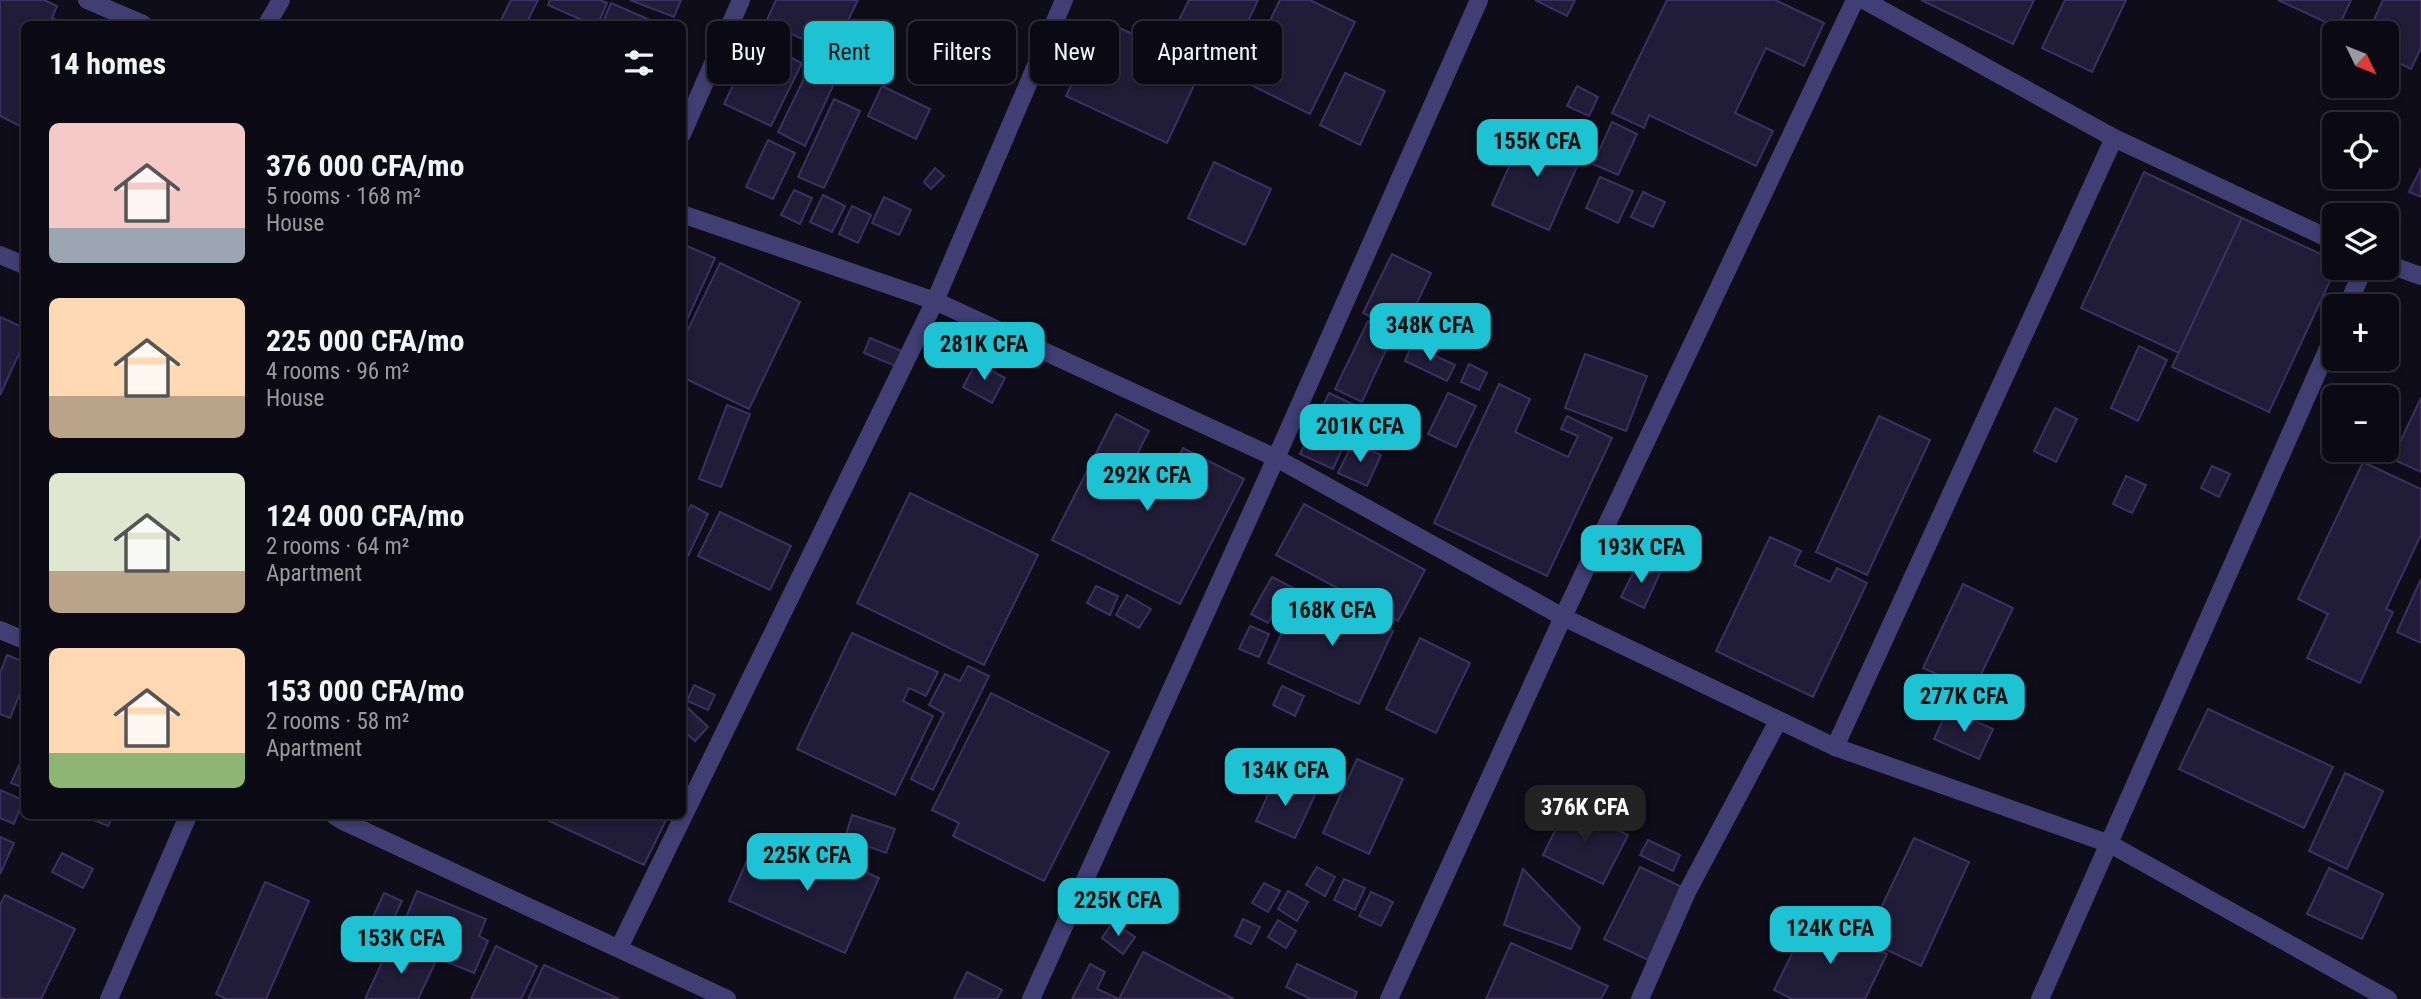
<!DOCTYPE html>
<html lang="en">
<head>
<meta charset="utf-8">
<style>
  :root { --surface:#0b0a14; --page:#14131d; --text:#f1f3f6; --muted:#9a9aa0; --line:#2b2b34; --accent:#1ec3d3 }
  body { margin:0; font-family:"Roboto Condensed",sans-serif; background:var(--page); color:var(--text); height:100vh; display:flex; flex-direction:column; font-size:26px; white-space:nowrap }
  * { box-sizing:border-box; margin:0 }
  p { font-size:23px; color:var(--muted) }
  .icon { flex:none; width:38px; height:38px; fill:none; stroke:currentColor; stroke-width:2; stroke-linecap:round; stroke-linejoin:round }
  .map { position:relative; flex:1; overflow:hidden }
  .drawer { position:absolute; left:21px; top:21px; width:665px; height:798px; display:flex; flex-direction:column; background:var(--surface); border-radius:10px; box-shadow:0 4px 10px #0003,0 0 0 2px var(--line) }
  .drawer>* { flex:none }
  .banner { position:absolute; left:707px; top:21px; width:665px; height:63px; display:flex; gap:14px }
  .needle { width:46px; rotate:133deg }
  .buttons { position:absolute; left:2322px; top:21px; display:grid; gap:14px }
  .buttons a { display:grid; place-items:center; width:77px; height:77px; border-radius:10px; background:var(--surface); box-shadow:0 4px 10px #0003,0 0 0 2px var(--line); font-size:35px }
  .price { position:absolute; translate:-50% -60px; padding:0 16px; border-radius:14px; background:var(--accent); color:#111; font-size:23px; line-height:46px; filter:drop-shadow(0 2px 4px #0008) }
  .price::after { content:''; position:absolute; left:50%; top:42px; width:21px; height:16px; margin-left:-10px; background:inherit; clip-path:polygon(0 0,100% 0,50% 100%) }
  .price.on { background:#222; color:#fff }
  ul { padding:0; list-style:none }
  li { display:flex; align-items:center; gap:21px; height:175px; padding:0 28px }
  li span { display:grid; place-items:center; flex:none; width:196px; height:140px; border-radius:10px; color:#555 }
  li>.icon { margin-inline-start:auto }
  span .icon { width:84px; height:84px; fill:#fffc; stroke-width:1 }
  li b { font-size:30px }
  h2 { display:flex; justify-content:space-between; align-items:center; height:84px; padding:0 28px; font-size:30px }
  .chip { padding:0 24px; border-radius:10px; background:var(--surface); box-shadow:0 4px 10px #0003,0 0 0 2px var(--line); font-size:24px; line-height:63px }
  .chip.on { background:var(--accent); color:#111 }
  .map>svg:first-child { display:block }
  .building { fill:#211c38; stroke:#3a3161; stroke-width:2 }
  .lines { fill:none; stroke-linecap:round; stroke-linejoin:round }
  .street { stroke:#403e73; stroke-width:18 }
</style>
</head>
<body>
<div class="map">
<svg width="2421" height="999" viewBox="0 0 2421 999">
  <rect width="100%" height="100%" fill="#0f0d1a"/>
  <g class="building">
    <path d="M0 0H44L57 6 52 18 66 24H24V128L0 116Z"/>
    <path d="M511 0H538L526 24H499Z"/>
    <path d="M550 0H600L607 3 598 24H591L548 5Z"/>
    <path d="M630 0H681L674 17Z"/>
    <path d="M776 0H858L832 53 766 22Z"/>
    <path d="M1189 0H1258L1232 55 1175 28Z"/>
    <path d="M1280 0H1310L1355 22 1310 114 1241 80Z"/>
    <path d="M1535 0H1575L1567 16Z"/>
    <path d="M1667 0H1775L1824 23 1804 66 1766 48 1735 113 1773 131 1756 166 1649 115 1644 128 1612 113Z"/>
    <path d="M1921 0H2034L2013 44Z"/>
    <path d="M2065 0H2126L2092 72 2042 48Z"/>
    <path d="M2278 0H2351L2338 28Z"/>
    <path d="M2383 0H2421V48L2411 69 2387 57V33H2368Z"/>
    <path d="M611 3 659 24H602Z"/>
    <path d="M1102 20 1203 66 1167 143 1066 96Z"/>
    <path d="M754 40 802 63 771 126 724 104Z"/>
    <path d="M812 62 838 75 805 146 778 132Z"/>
    <path d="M1345 73 1385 91 1360 145 1320 125Z"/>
    <path d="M882 86 930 109 916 139 868 116Z"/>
    <path d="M1577 86 1598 97 1589 116 1567 106Z"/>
    <path d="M834 99 860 111 824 188 798 177Z"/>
    <path d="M1612 122 1637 134 1618 175 1593 164Z"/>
    <path d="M1526 128 1583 153 1549 230 1492 205Z"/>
    <path d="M768 140 795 153 773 199 746 187Z"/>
    <path d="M1214 162 1271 189 1245 245 1188 218Z"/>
    <path d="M935 168 944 176 931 189 924 182Z"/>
    <path d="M2421 168V197L2409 192Z"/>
    <path d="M2144 172 2242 218 2179 353 2081 308Z"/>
    <path d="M1600 177 1633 191 1618 223 1586 208Z"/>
    <path d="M794 190 812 198 800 224 781 215Z"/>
    <path d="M1643 192 1665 202 1653 227 1631 217Z"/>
    <path d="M823 195 845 206 832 232 810 222Z"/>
    <path d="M884 197 911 210 899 235 872 223Z"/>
    <path d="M852 206 871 215 858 243 839 234Z"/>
    <path d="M2242 218 2334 260 2336 268 2269 412 2172 367Z"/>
    <path d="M682 244 715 258 682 331Z"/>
    <path d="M1392 254 1431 273 1403 333 1363 313Z"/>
    <path d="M720 263 800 302 749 409 682 377V342Z"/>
    <path d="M0 317 24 328V343L0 395Z"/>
    <path d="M1368 321 1394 333 1362 402 1335 389Z"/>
    <path d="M870 338 904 352 898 367 864 353Z"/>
    <path d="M1412 345 1455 365 1447 381 1405 361Z"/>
    <path d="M2139 346 2167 360 2138 421 2111 408Z"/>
    <path d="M1585 354 1647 376 1626 431 1565 408Z"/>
    <path d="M976 362 1005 378 992 403 963 387Z"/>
    <path d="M1469 364 1487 373 1479 390 1461 382Z"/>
    <path d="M1499 384 1530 399 1515 432 1568 457 1578 436 1561 429 1567 416 1612 438 1547 576 1434 523Z"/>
    <path d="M1329 393 1361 408 1333 469 1300 454Z"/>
    <path d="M1448 393 1476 406 1456 447 1428 434Z"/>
    <path d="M2421 398V472L2392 459Z"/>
    <path d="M727 405 750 414 721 487 699 479Z"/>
    <path d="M2055 408 2077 419 2056 462 2034 451Z"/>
    <path d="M1116 414 1149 431 1131 466 1165 483 1183 448 1244 479 1180 604 1052 540Z"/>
    <path d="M1879 416 1930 440 1867 575 1816 552Z"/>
    <path d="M1353 442 1381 455 1367 486 1338 473Z"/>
    <path d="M2363 462 2421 489V535L2386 609 2393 612 2360 683 2307 658 2328 614 2298 599Z"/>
    <path d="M2212 466 2230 474 2219 497 2201 488Z"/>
    <path d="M2126 476 2146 485 2132 513 2113 504Z"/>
    <path d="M910 493 1038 555 984 665 857 603Z"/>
    <path d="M1304 504 1425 570 1398 621 1276 555Z"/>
    <path d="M691 505 708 514 688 556 682 554V522Z"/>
    <path d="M720 512 791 546 770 590 698 556Z"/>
    <path d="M1770 537 1801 551 1794 565 1830 582 1837 568 1867 583 1813 697 1716 651Z"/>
    <path d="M1638 563 1660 573 1644 608 1621 597Z"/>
    <path d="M1272 577 1303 593 1294 610 1279 603 1268 623 1251 614Z"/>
    <path d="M2421 579V643L2397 632Z"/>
    <path d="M1963 584 2013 608 1973 691 1923 668Z"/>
    <path d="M1096 586 1118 596 1110 615 1087 603Z"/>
    <path d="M1313 594 1393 631 1359 704 1268 663 1290 615 1301 619Z"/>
    <path d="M1127 595 1151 609 1139 628 1116 615Z"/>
    <path d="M1250 626 1269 634 1259 657 1239 649Z"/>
    <path d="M852 633 938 672 926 696 909 688 903 701 933 716 895 795 797 749Z"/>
    <path d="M1420 638 1470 663 1436 733 1386 709Z"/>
    <path d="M7 655 24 662V683L10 718 0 714V673Z"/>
    <path d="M968 666 989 676 933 790 911 779 944 713 929 705 945 674 960 681Z"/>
    <path d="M694 685 715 695 708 710 687 701Z"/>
    <path d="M1282 686 1304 696 1295 716 1273 705Z"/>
    <path d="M991 693 1109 752 1044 881 953 836 959 823 932 810Z"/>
    <path d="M687 707 708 727 695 741 682 729V713Z"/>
    <path d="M1948 709 1993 729 1979 759 1934 739Z"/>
    <path d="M2208 709 2333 767 2304 828 2179 769Z"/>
    <path d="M24 754V788L11 783Z"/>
    <path d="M1357 759 1403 779 1369 854 1323 833Z"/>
    <path d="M2345 773 2383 791 2347 869 2309 851Z"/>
    <path d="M1276 777 1315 795 1295 838 1256 821Z"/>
    <path d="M0 790 23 800 14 824 0 818Z"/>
    <path d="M1567 806 1628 835 1603 884 1543 855Z"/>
    <path d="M852 815 895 829 886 853 845 838Z"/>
    <path d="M84 816H113L108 826Z"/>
    <path d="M549 816H668L644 865 547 820Z"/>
    <path d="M0 837 14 843 0 874Z"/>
    <path d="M789 837 879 878 845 953 729 901 750 854 777 865Z"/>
    <path d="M1914 838 1969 862 1921 966 1866 940Z"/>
    <path d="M1648 840 1680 855 1673 871 1640 855Z"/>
    <path d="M62 853 93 869 83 888 52 872Z"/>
    <path d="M1317 867 1335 877 1325 896 1306 885Z"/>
    <path d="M1640 867 1684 888 1648 960 1604 939Z"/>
    <path d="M2329 868 2383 894 2362 939 2307 914Z"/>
    <path d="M1523 869 1580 928 1571 949 1504 925Z"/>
    <path d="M1344 879 1365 888 1355 910 1334 900Z"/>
    <path d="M265 882 309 901 266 999H226L216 994Z"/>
    <path d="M1264 883 1280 891 1268 912 1252 903Z"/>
    <path d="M417 891 486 919 479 936 488 941 474 973 396 941Z"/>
    <path d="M1288 891 1308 902 1297 921 1278 909Z"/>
    <path d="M1371 892 1393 902 1381 926 1359 916Z"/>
    <path d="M384 893 402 901 384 939 367 930Z"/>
    <path d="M5 895 75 929 41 999H4L0 997V905Z"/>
    <path d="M1810 917 1887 954 1865 999H1792L1774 990Z"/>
    <path d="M1243 919 1260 927 1251 944 1235 936Z"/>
    <path d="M1278 920 1296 931 1286 948 1268 937Z"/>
    <path d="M1113 922 1135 937 1123 954 1102 938Z"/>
    <path d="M391 943 435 963 418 999H365Z"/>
    <path d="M1511 943 1608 986 1601 999H1486Z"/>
    <path d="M496 946 537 966 521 999H471Z"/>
    <path d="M1143 952 1234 999H1119Z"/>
    <path d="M1090 964 1105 972 1097 989 1119 999H1072Z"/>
    <path d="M1297 964 1357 992 1354 999H1311L1286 987Z"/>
    <path d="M544 965 619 999H528Z"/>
    <path d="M967 972 1002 990 997 999H954Z"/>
  </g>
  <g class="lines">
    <g class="street">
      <path d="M87 0 143 24"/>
      <path d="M1864 0 2114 138 2334 241"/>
      <path d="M267 24 281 0"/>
      <path d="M682 134 741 0"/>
      <path d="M682 214 935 301 1276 458 1563 617 1835 747 2110 844 2388 999"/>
      <path d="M0 255 24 265"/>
      <path d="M2387 264 2421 276"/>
      <path d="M2347 306 2364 268"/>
      <path d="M0 630 24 640"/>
      <path d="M1835 747 2114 138"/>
      <path d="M335 816 343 821 727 999"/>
      <path d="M619 948 935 301 1064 0"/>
      <path d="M109 999 188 816"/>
      <path d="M1031 999 1276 458 1479 0"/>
      <path d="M1389 999 1563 617 1855 0"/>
      <path d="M1640 999 1687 892 1778 721"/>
      <path d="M2040 999 2334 335"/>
    </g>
  </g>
</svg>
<div class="buttons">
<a><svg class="needle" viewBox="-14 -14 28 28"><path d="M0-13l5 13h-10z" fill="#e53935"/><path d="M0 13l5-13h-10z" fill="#9a9aa0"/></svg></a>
<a><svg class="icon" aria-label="locate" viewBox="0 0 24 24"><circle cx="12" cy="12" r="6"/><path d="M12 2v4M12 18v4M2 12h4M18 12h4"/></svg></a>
<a><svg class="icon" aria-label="layers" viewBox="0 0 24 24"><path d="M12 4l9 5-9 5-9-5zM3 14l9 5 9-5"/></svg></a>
<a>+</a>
<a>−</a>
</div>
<b class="price" style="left:1537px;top:179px">155K CFA</b>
<b class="price" style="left:1430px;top:363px">348K CFA</b>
<b class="price" style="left:984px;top:382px">281K CFA</b>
<b class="price" style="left:1360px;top:464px">201K CFA</b>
<b class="price" style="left:1147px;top:513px">292K CFA</b>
<b class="price" style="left:1641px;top:585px">193K CFA</b>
<b class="price" style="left:1332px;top:648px">168K CFA</b>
<b class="price" style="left:1964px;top:734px">277K CFA</b>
<b class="price" style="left:1285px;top:808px">134K CFA</b>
<b class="price on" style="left:1585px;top:845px">376K CFA</b>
<b class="price" style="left:807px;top:893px">225K CFA</b>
<b class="price" style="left:1118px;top:938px">225K CFA</b>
<b class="price" style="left:1830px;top:966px">124K CFA</b>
<b class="price" style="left:401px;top:976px">153K CFA</b>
<div class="banner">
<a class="chip">Buy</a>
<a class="chip on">Rent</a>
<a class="chip">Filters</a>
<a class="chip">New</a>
<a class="chip">Apartment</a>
</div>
<section class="drawer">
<h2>14 homes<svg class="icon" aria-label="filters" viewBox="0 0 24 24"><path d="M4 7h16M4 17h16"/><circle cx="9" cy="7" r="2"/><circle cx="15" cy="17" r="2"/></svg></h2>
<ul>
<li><span style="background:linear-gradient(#f6c9c9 75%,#9aa5b1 0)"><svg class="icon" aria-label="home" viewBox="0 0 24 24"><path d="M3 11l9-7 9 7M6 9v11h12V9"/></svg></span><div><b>376 000 CFA/mo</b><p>5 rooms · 168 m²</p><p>House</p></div></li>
<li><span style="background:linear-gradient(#ffd9b3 70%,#b9a48a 0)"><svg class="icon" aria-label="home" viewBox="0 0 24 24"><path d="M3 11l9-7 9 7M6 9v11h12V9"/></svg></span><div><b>225 000 CFA/mo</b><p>4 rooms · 96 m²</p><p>House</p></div></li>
<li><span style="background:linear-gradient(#dfe7d0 70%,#b9a48a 0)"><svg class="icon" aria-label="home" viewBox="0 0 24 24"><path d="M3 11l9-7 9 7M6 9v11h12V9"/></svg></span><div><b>124 000 CFA/mo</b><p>2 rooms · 64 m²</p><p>Apartment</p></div></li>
<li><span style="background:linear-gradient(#ffd9b3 75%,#8fb573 0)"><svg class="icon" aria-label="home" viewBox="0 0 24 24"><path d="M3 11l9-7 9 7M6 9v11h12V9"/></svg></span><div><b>153 000 CFA/mo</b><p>2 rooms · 58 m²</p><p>Apartment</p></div></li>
</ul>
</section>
</div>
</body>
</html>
